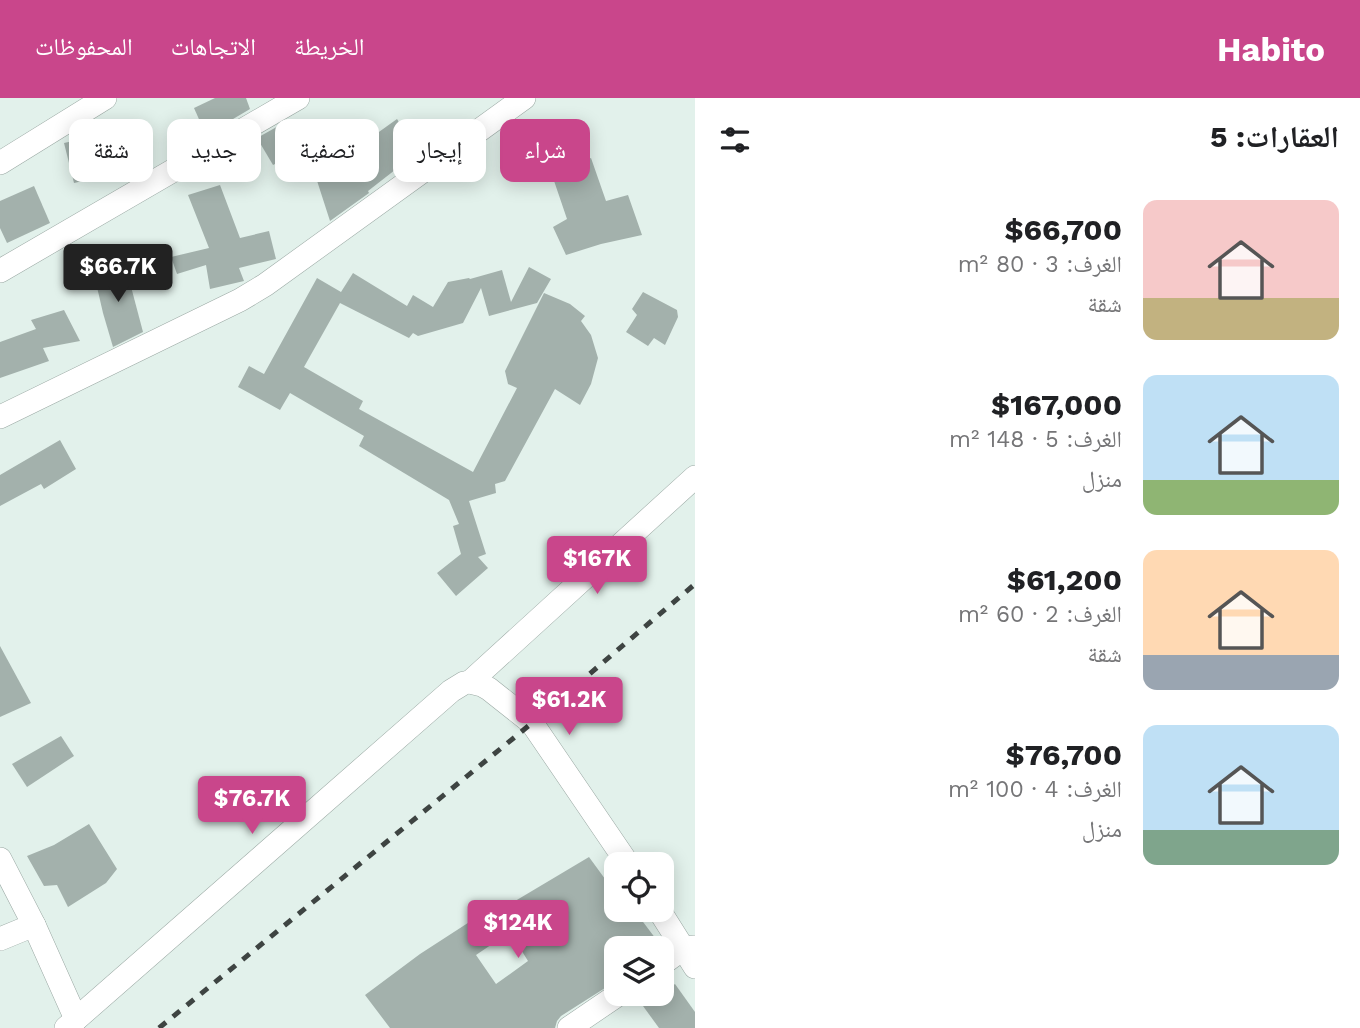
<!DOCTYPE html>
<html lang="ar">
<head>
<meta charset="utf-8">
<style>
  :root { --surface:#fff; --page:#f6f6f6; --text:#202124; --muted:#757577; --accent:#c9468b }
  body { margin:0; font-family:"Work Sans","Noto Naskh Arabic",sans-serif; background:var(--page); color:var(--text); direction:rtl; height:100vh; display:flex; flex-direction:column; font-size:26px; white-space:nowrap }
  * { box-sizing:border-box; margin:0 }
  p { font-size:23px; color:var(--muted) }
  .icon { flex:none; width:38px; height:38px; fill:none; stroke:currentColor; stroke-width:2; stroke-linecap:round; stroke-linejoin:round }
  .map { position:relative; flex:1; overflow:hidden; direction:ltr }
  .sheet { display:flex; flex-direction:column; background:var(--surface); width:665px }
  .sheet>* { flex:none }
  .hud { position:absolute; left:21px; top:21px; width:569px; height:63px; direction:rtl; display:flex; gap:14px }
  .tools { position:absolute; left:604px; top:754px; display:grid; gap:14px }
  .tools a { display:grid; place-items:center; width:70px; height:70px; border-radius:14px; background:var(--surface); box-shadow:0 4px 18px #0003; font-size:35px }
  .price { position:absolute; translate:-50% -60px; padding:0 16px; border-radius:7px; background:var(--accent); color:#fff; font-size:23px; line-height:46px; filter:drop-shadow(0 2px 4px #0008) }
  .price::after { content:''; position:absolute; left:50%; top:42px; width:21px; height:16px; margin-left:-10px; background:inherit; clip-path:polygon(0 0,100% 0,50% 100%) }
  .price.current { background:#222; color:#fff }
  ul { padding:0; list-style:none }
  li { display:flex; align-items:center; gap:21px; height:175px; padding:0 21px }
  li span { display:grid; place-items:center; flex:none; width:196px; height:140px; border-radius:14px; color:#555 }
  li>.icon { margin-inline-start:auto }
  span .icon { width:84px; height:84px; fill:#fffc; stroke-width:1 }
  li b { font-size:30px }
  h2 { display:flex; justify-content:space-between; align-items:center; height:84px; padding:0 21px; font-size:30px }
  .tag { padding:0 24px; border-radius:14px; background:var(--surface); box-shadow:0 4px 18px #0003; font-size:24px; line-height:63px }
  .tag.current { background:var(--accent); color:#fff }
  header { display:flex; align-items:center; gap:42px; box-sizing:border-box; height:98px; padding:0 35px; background:var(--accent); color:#fff }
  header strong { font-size:33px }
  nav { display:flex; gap:38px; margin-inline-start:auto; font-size:24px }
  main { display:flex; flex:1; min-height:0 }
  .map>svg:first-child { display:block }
  .building { fill:#a3b1ac; fill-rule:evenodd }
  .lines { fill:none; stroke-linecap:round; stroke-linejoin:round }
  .minor-casing { stroke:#9aa8a3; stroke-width:24 }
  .minor { stroke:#fff; stroke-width:23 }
  .rail { stroke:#3e4442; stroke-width:5; stroke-dasharray:9 9; stroke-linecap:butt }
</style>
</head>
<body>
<header>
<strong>Habito</strong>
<nav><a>الخريطة</a><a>الاتجاهات</a><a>المحفوظات</a></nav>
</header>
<main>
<section class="sheet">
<h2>العقارات: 5<svg class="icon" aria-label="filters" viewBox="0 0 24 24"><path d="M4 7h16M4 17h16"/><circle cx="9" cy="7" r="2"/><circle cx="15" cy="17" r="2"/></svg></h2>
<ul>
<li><span style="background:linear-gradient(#f6c9c9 70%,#c2b280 0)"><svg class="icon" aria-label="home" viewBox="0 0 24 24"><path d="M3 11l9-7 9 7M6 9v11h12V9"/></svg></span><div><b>$66,700</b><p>الغرف: 3 · 80 m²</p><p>شقة</p></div></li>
<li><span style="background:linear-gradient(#bfe0f5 75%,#8fb573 0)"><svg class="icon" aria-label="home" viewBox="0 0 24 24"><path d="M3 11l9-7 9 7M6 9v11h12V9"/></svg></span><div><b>$167,000</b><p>الغرف: 5 · 148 m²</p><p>منزل</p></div></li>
<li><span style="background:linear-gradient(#ffd9b3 75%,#9aa5b1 0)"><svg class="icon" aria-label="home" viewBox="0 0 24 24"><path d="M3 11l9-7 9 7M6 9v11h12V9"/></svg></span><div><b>$61,200</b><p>الغرف: 2 · 60 m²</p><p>شقة</p></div></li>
<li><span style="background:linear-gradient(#bfe0f5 75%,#7fa58c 0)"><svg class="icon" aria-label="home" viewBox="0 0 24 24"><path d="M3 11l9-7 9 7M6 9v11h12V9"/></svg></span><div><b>$76,700</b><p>الغرف: 4 · 100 m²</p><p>منزل</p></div></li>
</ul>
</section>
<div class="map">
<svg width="695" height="930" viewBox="0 0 695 930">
  <rect width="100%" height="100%" fill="#e2f1eb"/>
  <g class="building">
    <path d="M215 0H246L250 11 206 37 194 10Z"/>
    <path d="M397 21 418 54 368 93 369 95 330 123 310 61 346 44 351 54Z"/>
    <path d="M289 22 303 52 273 67 257 40Z"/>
    <path d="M105 36 114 76 74 85 64 45Z"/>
    <path d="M591 60 606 103 628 97 642 137 601 146 566 157 553 129 567 121 551 74Z"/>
    <path d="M220 87 240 140 269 133 276 161 239 170 244 183 210 191 206 167 177 176 171 159 209 150 188 97Z"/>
    <path d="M34 88 50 125 7 145 0 130V103Z"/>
    <path d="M125 166 143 234 113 249 103 215 94 176Z"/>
    <path d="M529 169 551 181 537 205 489 218 481 190 463 225 418 238 413 235 409 240 340 205 304 269 363 303 359 311 473 374 517 290 508 286 505 273 544 195 570 206 585 218 581 223 591 237 598 260 591 286 580 307 555 291 505 383 495 386 496 395 469 403 486 456 478 459 488 470 456 498 437 475 461 456 453 428 459 426 449 402 359 348 364 338 290 295 280 312 238 289 249 268 264 276 317 180 341 194 353 175 407 208 413 197 433 209 448 184 469 180 470 181 502 172 511 204Z"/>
    <path d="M643 194 677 212 678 219 665 247 654 240 648 248 626 234 637 217 632 211Z"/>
    <path d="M64 212 80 243 43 250 49 263 0 280V244L36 231 31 222Z"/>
    <path d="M60 342 76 371 44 391 41 386 0 408V377Z"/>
    <path d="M0 548 31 605 0 619Z"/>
    <path d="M61 638 74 658 27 689 12 666Z"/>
    <path d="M89 726 117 771 106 785 68 809 57 787 44 788 27 758 54 747Z"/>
    <path d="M589 759 616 796V812H634L662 849 660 850H616V883L561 918 557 923 555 930H390L365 897 420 856 491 810 495 815ZM510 834 528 863 496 886 476 857Z"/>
    <path d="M675 886 695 914V930H659L643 908Z"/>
  </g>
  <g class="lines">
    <g class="minor-casing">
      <g id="minor">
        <path d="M0 65 105 0"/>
        <path d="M0 173 298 0"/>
        <path d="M0 319 240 202 265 187 524 0"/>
        <path d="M470 584 695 379"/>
        <path d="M0 761 34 827 76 921"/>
        <path d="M659 812 695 869"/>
        <path d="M0 841 34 827"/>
        <path d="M662 866 684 850 695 849"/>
        <path d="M66 930 451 593 464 585 470 584 482 587 489 591 532 625 628 766"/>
        <path d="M569 930 619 896"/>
      </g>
    </g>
    <use href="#minor" class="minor"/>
    <path class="rail" d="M159 930 532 625 695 486"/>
  </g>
</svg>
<div class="tools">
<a><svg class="icon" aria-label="locate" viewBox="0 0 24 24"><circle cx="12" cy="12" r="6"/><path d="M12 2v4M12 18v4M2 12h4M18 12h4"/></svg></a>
<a><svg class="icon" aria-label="layers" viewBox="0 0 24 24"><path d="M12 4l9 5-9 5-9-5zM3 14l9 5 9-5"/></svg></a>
</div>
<b class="price current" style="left:118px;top:206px">$66.7K</b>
<b class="price" style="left:597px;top:498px">$167K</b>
<b class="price" style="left:569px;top:639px">$61.2K</b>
<b class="price" style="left:252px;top:738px">$76.7K</b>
<b class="price" style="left:518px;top:862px">$124K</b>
<div class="hud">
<a class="tag current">شراء</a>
<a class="tag">إيجار</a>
<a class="tag">تصفية</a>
<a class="tag">جديد</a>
<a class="tag">شقة</a>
</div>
</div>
</main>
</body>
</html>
